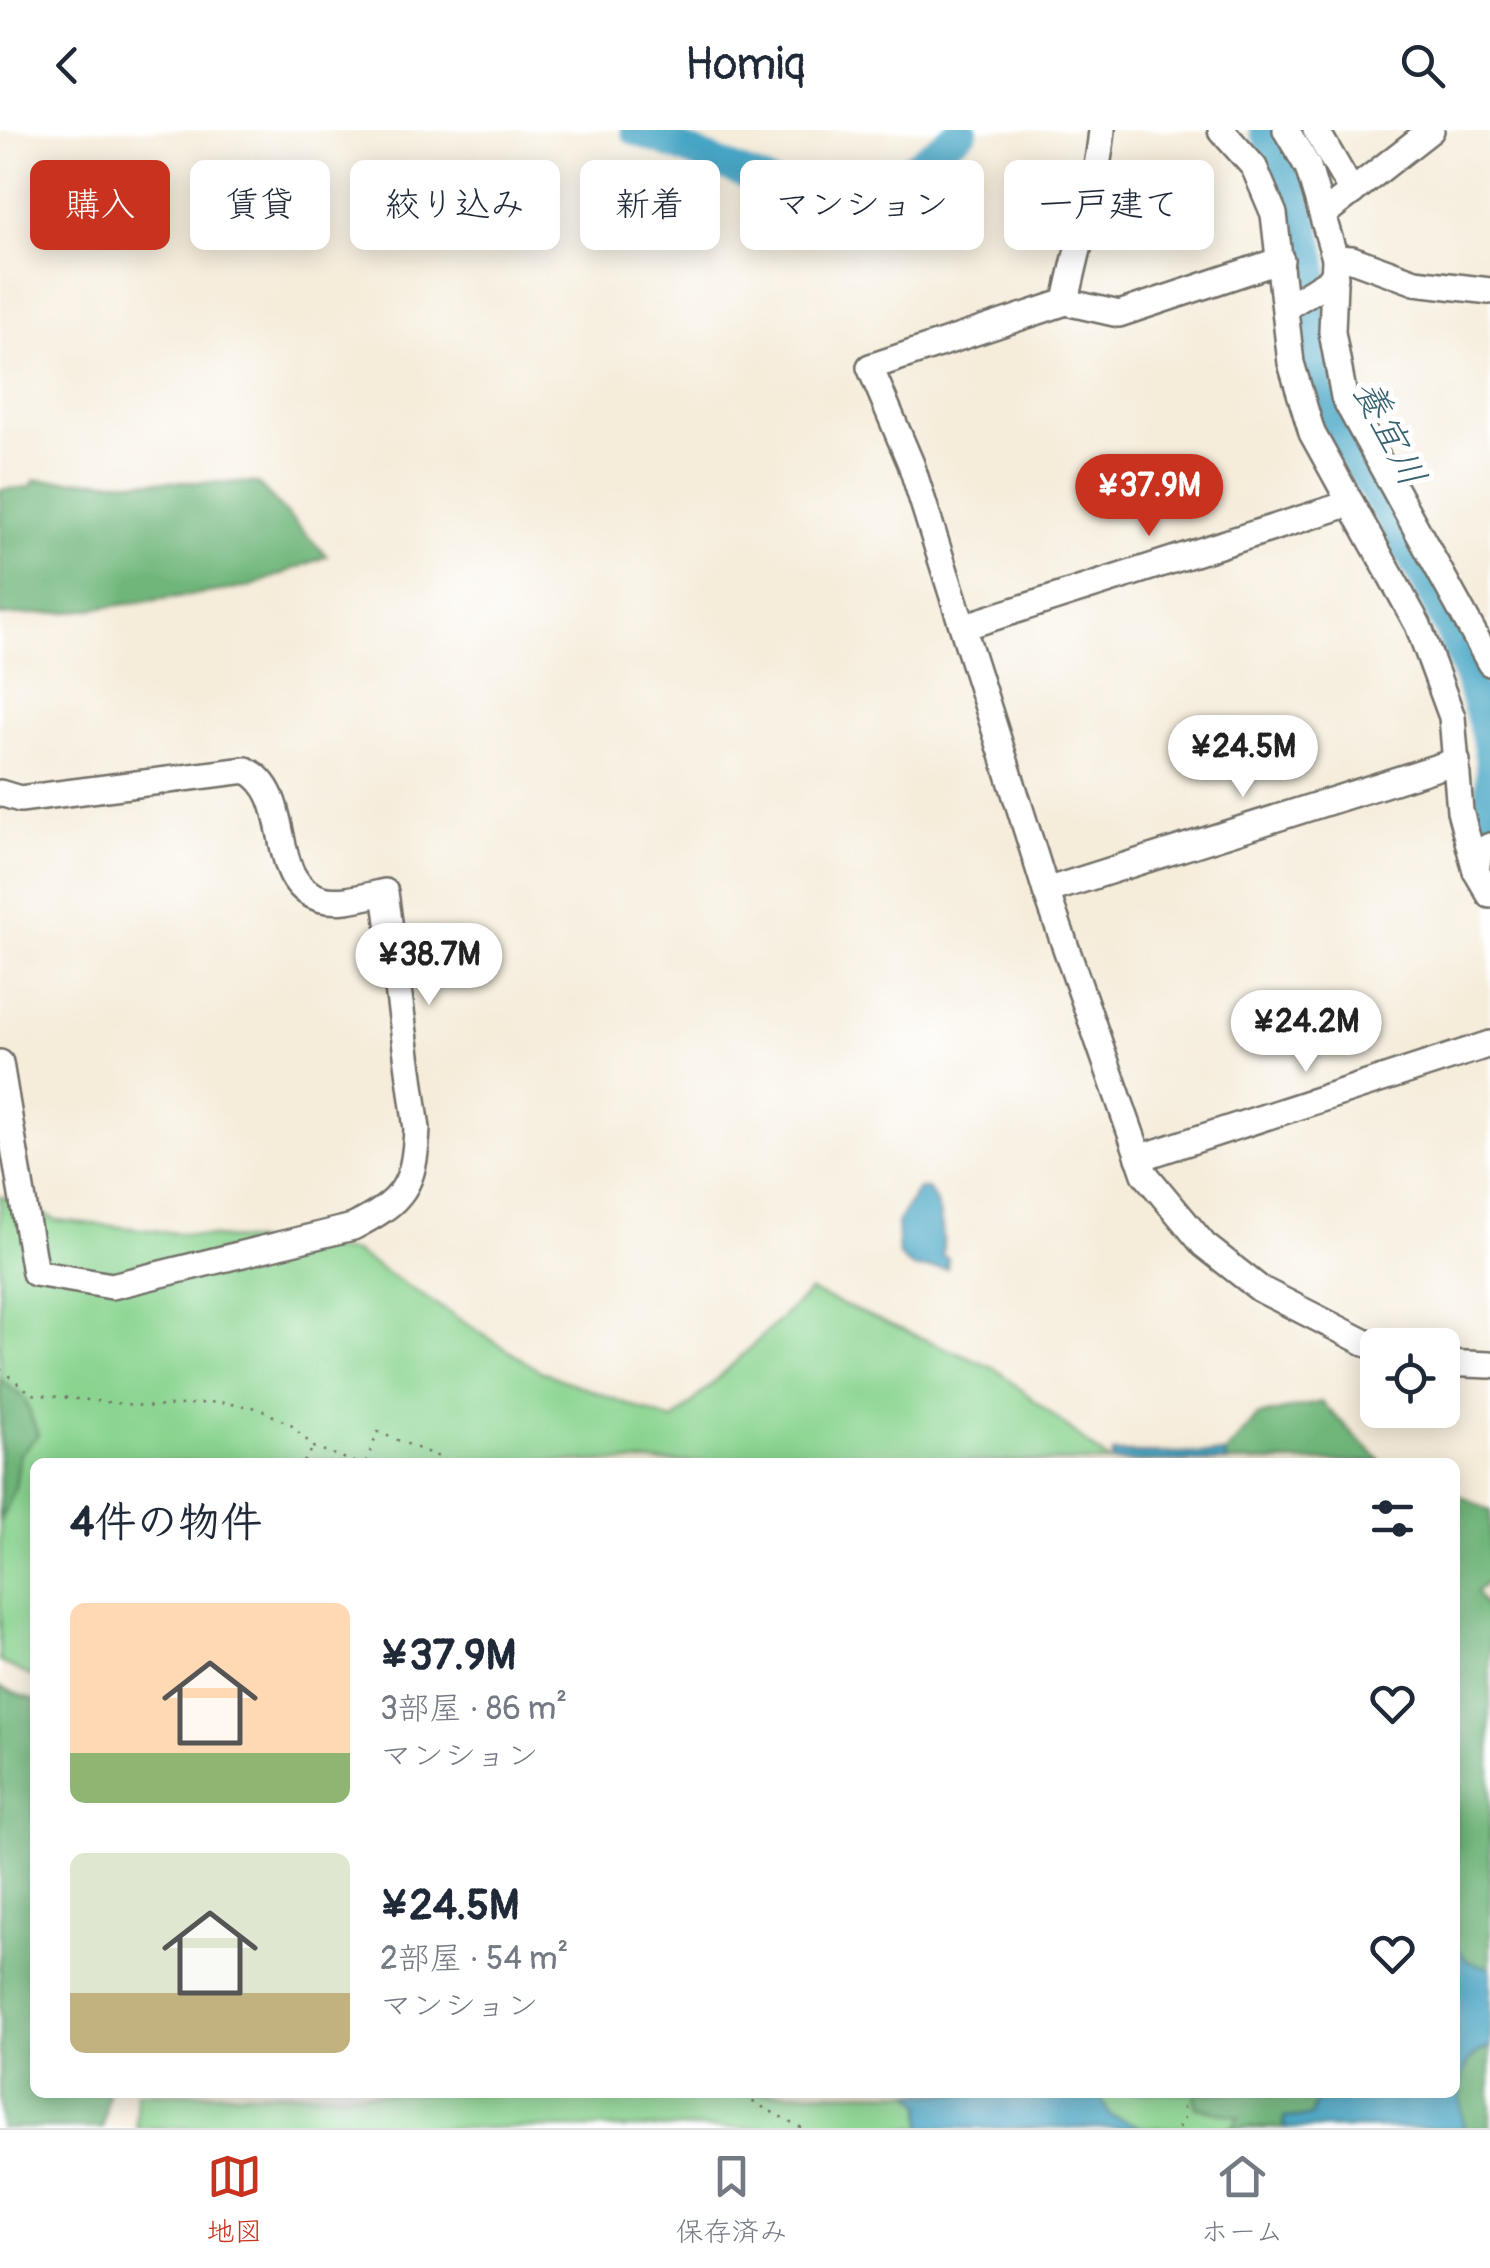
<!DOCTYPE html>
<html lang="ja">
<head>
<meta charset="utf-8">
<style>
  :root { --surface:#fff; --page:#f6f6f7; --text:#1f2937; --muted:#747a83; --line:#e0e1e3; --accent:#c8321e }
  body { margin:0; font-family:Pangolin,"Klee One",sans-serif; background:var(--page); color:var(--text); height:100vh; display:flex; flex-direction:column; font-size:38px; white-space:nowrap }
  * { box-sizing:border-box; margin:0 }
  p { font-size:32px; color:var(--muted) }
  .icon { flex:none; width:55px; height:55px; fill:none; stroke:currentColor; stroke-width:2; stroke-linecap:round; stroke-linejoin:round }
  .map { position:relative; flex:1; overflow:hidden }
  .side { position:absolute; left:30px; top:1328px; width:1430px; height:640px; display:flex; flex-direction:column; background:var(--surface); border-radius:15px; box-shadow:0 5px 25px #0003 }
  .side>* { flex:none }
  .guide { position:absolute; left:30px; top:30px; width:1430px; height:90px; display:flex; gap:20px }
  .buttons { position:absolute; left:1360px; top:1198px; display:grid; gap:20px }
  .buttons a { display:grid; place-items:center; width:100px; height:100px; border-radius:15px; background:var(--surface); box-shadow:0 5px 25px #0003; font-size:50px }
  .price { position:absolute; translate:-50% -85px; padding:0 22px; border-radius:35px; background:#fff; color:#222; font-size:32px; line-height:65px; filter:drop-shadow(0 2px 5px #0008) }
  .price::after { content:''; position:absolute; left:50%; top:60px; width:30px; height:22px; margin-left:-15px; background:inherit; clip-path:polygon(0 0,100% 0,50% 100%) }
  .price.current { background:var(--accent); color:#fff }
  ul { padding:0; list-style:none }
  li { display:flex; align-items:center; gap:30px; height:250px; padding:0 40px }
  li span { display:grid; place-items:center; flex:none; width:280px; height:200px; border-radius:15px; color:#555 }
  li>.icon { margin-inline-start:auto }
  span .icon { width:120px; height:120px; fill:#fffc; stroke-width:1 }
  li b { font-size:42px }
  h2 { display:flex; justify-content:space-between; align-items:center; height:120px; padding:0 40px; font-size:42px }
  .tag { padding:0 35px; border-radius:15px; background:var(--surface); box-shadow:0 5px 25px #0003; font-size:35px; line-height:90px }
  .tag.current { background:var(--accent); color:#fff }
  header { display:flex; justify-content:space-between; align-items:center; height:130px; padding:0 40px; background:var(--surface); font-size:45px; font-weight:600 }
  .menu { display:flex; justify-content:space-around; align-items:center; height:140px; border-top:2px solid var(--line); background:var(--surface); font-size:28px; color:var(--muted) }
  .menu a { display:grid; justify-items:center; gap:5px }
  .menu .current { color:var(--accent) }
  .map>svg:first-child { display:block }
  .green { fill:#8ad490; stroke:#5a805e; stroke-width:2.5 }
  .forest { fill:#6fb67a; stroke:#4d7052; stroke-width:2.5 }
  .water { fill:#46a6c5; stroke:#386878; stroke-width:2.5 }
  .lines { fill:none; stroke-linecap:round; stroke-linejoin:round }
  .river { stroke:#46a6c5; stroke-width:30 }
  .minor-casing { stroke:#726f68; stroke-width:30 }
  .path { stroke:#726f68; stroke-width:2.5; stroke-dasharray:2.5 8; stroke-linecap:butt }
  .minor { stroke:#fff; stroke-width:25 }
  .labels { text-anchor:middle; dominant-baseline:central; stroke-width:10; stroke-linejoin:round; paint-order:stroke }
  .water-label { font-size:38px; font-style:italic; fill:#376270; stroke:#fff }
</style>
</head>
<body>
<header><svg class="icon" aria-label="back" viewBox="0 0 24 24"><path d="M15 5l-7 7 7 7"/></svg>Homiq<svg class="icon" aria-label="search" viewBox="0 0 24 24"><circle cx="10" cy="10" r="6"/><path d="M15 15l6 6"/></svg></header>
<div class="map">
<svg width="1490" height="1998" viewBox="0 0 1490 1998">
  <rect width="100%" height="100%" fill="#fff"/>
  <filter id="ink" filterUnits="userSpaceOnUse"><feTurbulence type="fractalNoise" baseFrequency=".01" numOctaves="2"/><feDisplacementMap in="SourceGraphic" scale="20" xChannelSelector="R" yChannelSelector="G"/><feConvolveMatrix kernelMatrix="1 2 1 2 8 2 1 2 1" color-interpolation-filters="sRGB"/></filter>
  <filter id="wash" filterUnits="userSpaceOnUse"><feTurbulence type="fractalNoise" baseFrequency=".0048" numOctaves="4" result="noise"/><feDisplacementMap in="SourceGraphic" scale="40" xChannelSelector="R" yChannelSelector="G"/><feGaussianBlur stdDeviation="2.25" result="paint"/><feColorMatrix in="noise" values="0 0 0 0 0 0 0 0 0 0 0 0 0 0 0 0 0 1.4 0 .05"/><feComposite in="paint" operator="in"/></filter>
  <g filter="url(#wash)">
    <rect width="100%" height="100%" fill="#f5ecda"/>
    <g class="green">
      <path d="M0 1066 56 1090 354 1122 542 1242 673 1291 810 1161 996 1239 1110 1332H35V1548L0 1532Z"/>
      <path d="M1437 1962 1438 1998H137L136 1963Z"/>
    </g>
    <g class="forest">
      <path d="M35 350 257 353 327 426 249 457 69 482 0 486V360L30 357Z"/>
      <path d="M0 1249 25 1269 38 1305 20 1324 15 1359 0 1393Z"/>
      <path d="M1321 1272 1382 1332H1227L1225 1324 1258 1286Z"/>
      <path d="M1455 1363 1490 1381V1449L1476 1462 1490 1485V1838L1467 1831 1455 1815Z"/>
      <path d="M0 1557 35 1570V1962L108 1963 103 1998H0Z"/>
      <path d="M1490 1917V1998H1464C1459 1969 1454 1928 1490 1917Z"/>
      <path d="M1194 1963H1319L1311 1986 1285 1988V1998H1231L1239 1987 1196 1977Z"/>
    </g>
    <g class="water">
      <path d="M918 1059H928C941 1075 945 1107 942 1126L948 1128 947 1139 913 1138 899 1126 897 1093Z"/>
      <path d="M1113 1323 1225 1324 1227 1332H1112Z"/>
      <path d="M1455 1815 1467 1831 1490 1838V1917C1454 1928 1459 1969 1464 1998H1285L1284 1988 1311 1986 1319 1963 1455 1962Z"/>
      <path d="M911 1963H1099L1110 1985 1144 1998H922V1975Z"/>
    </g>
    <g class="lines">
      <g class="river">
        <path d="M635 0 790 62C879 70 897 49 963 0"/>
        <path d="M1264 0C1291 46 1312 97 1315 151 1316 191 1310 225 1322 265 1332 300 1354 328 1372 359 1422 444 1475 533 1490 631"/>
        <path d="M1490 633V689"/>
      </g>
    </g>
  </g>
  <g filter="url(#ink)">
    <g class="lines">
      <g class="minor-casing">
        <g id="minor">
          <path d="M1102 0C1097 55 1077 116 1066 172L1119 184 1281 130"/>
          <path d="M1221 0 1254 37 1274 84 1291 233 1312 303 1418 495 1452 587 1460 681 1476 741"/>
          <path d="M1286 0 1308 37 1335 128 1332 202 1344 267 1490 533"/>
          <path d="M1316 0 1352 62"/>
          <path d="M1325 83 1431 0"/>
          <path d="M1335 128 1352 129 1415 152 1490 161"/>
          <path d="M1066 172 870 237 911 334 1046 761 1145 1044 1204 1115 1260 1159 1378 1219"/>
          <path d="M1286 177 1335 147"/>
          <path d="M963 497 1351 373"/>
          <path d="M0 663 20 669 246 640C297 665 264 753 322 769 341 774 366 766 385 762L417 999C414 1056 404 1071 353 1097L112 1156 35 1143 0 933"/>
          <path d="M1490 716 1479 722 1476 741 1490 765"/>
          <path d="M1046 761 1457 631"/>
          <path d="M1139 1028 1490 914"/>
          <path d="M1442 1233 1490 1235"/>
        </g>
      </g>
      <g class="path">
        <path d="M0 1239 32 1264 153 1277 218 1272 258 1278 291 1295 314 1317 354 1332"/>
        <path d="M304 1332 313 1318"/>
        <path d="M366 1332 378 1302 451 1332"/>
        <path d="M734 1962 802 1998"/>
        <path d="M1178 1998 1184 1992 1182 1962"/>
      </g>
      <use href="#minor" class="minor"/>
    </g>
  </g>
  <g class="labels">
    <g class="water-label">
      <text transform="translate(1389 303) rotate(63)">養宜川</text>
    </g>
  </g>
</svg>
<div class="buttons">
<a><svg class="icon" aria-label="locate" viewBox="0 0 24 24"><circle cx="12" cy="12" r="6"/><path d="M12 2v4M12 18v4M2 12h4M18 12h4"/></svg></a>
</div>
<b class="price current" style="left:1149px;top:409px">¥37.9M</b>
<b class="price" style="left:1243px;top:670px">¥24.5M</b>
<b class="price" style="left:429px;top:878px">¥38.7M</b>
<b class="price" style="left:1306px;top:945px">¥24.2M</b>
<div class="guide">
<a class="tag current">購入</a>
<a class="tag">賃貸</a>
<a class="tag">絞り込み</a>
<a class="tag">新着</a>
<a class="tag">マンション</a>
<a class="tag">一戸建て</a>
</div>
<section class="side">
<h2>4件の物件<svg class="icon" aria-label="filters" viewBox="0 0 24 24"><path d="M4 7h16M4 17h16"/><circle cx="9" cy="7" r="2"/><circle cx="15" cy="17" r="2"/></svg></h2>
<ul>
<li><span style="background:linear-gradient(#ffd9b3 75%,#8fb573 0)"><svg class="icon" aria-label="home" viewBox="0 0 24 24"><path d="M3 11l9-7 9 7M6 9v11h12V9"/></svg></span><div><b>¥37.9M</b><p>3部屋 · 86 m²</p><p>マンション</p></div><svg class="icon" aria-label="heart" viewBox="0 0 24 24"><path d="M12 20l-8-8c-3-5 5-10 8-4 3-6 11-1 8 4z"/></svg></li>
<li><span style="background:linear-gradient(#dfe7d0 70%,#c2b280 0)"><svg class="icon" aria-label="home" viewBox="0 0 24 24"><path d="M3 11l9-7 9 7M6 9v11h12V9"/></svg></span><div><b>¥24.5M</b><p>2部屋 · 54 m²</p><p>マンション</p></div><svg class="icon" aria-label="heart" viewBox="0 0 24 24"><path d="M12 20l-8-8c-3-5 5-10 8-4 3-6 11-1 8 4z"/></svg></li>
</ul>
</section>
</div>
<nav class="menu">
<a class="current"><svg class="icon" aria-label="map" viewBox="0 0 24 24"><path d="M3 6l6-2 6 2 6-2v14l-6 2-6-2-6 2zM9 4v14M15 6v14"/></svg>地図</a>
<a><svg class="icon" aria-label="saved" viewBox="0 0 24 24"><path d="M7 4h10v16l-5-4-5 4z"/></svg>保存済み</a>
<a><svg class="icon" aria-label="home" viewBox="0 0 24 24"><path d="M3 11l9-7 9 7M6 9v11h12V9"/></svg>ホーム</a>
</nav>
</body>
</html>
